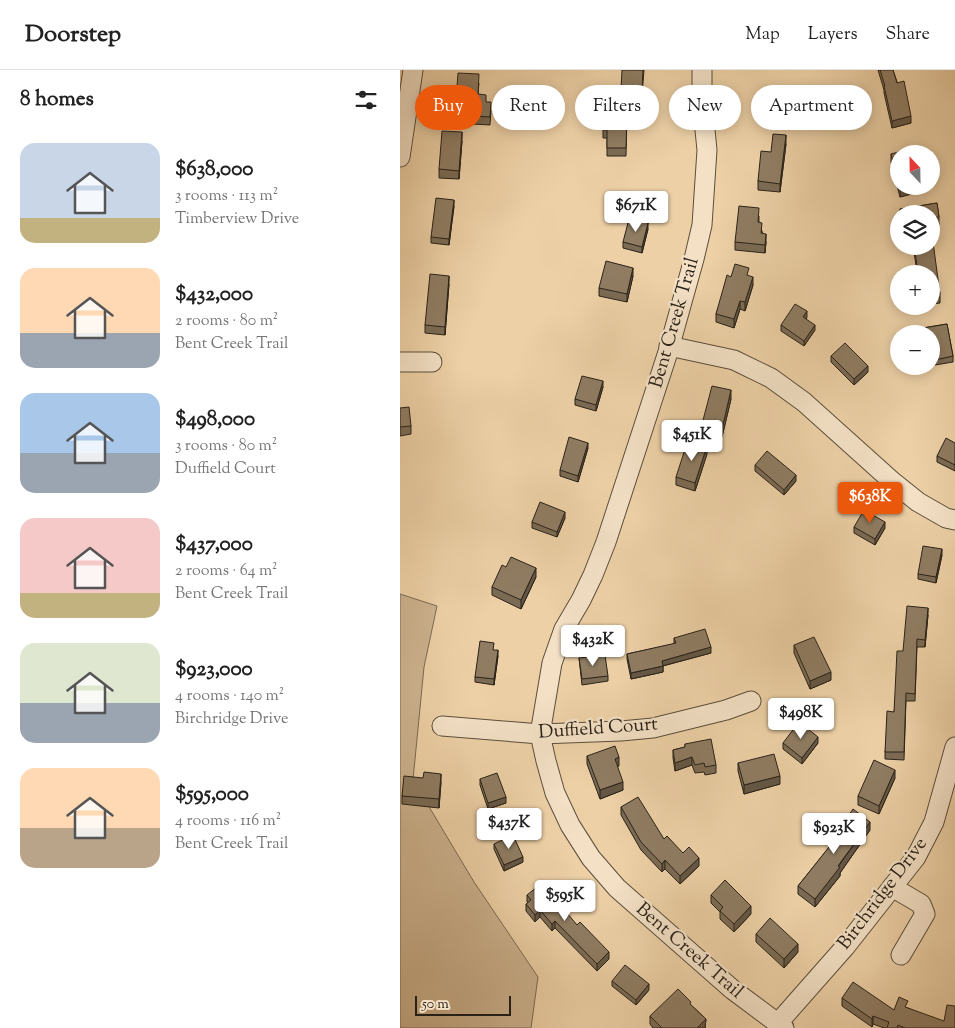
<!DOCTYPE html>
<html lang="en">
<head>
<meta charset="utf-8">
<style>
  :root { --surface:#fff; --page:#f6f6f6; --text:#222; --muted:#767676; --line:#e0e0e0; --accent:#ea580c }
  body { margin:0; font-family:"Sorts Mill Goudy",serif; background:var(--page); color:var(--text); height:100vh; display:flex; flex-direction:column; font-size:19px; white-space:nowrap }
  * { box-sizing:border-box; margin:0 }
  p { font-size:16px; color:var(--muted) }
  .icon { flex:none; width:28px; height:28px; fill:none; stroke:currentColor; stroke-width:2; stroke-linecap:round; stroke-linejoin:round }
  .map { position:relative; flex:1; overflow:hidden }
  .panel { display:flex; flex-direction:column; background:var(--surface); width:400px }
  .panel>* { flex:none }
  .hud { position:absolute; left:15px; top:15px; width:465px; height:45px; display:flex; gap:10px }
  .needle { width:32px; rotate:338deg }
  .tools { position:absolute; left:490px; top:75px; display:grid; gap:10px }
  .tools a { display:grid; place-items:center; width:50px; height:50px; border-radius:50%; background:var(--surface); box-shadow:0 2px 12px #0003; font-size:25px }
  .scale { position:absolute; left:15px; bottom:12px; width:96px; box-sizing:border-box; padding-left:5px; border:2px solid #2a2219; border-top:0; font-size:14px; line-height:18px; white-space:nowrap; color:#2a2219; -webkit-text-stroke:4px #f3e0c5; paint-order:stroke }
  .price { position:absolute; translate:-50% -42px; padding:0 11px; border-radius:5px; background:#fff; color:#222; font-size:16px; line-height:32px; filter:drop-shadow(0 1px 2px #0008) }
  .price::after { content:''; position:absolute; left:50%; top:30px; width:15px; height:11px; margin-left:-8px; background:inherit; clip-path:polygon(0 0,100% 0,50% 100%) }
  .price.on { background:var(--accent); color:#fff }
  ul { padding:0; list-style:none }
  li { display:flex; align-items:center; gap:15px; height:125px; padding:0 20px }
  li span { display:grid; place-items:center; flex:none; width:140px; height:100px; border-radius:15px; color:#555 }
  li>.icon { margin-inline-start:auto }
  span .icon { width:60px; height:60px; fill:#fffc; stroke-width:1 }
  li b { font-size:21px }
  h2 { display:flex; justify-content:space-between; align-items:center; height:60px; padding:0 20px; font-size:21px }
  .tag { padding:0 18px; border-radius:22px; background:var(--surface); box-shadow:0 2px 12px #0003; font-size:18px; line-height:45px }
  .tag.on { background:var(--accent); color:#fff }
  header { display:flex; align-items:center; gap:30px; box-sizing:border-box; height:70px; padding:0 25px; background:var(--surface); border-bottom:1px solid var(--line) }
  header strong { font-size:24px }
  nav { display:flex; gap:28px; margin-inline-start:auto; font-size:18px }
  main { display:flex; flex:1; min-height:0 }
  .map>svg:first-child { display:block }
  .green { fill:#ccb28e; stroke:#7b6a54 }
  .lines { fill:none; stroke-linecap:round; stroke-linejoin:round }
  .minor-casing { stroke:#5b4e3c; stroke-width:21 }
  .minor { stroke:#f3e0c5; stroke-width:19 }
  .wall { fill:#7b6b54; stroke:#2a2219 }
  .shaded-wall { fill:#645745; stroke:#2a2219 }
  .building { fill:#8f7c62; stroke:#2a2219 }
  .labels { text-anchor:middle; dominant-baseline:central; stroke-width:4.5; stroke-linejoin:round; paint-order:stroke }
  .street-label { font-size:19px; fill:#2a2219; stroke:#f3e0c5 }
</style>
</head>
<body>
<header>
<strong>Doorstep</strong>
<nav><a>Map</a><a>Layers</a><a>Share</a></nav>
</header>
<main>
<section class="panel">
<h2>8 homes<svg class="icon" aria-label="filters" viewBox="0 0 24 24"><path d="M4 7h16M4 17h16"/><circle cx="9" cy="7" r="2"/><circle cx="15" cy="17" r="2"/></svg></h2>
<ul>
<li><span style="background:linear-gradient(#c9d6e8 75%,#c2b280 0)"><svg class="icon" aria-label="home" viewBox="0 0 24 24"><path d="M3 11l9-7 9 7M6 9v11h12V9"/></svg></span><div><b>$638,000</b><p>3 rooms · 113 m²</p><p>Timberview Drive</p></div></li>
<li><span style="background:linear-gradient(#ffd9b3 65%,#9aa5b1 0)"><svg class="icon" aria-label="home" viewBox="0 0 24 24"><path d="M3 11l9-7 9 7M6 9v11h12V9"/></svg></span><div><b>$432,000</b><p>2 rooms · 80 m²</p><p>Bent Creek Trail</p></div></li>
<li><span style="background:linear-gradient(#a9c7e8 60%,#9aa5b1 0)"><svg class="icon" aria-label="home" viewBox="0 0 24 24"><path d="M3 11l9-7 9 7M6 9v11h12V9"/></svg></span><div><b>$498,000</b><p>3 rooms · 80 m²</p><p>Duffield Court</p></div></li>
<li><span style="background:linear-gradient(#f6c9c9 75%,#c2b280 0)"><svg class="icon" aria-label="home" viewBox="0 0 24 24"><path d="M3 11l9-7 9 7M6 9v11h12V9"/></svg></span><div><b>$437,000</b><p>2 rooms · 64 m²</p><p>Bent Creek Trail</p></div></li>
<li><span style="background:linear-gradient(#dfe7d0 60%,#9aa5b1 0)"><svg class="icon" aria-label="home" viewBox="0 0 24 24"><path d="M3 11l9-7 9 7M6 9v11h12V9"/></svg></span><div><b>$923,000</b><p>4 rooms · 140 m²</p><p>Birchridge Drive</p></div></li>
<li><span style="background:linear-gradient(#ffd9b3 60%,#b9a48a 0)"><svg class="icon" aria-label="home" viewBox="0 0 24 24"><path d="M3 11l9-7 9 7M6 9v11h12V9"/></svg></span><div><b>$595,000</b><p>4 rooms · 116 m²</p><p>Bent Creek Trail</p></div></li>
</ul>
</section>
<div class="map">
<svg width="555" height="958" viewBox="0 0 555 958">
  <rect width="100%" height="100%" fill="#edd0a6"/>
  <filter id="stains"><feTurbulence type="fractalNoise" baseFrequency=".004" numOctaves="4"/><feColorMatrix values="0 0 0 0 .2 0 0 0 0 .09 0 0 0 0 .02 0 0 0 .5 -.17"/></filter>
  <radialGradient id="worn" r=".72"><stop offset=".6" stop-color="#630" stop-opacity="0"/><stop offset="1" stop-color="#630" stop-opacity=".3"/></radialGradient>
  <path class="green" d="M0 524 37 536 24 597 13 710 74 812 138 907 131 958H0Z"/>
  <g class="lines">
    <g class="minor-casing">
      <g id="minor">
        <path d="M302 0V30L307 80 302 155 294 189 268 282 206 472 193 505 181 530 164 559 152 593 140 664 146 691 155 723 170 755 191 788 217 818 333 920 384 958"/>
        <path d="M0 87 13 0"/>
        <path d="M269 276 334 290 371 308 404 332 493 412 518 432 546 448 555 450"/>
        <path d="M0 292H32"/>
        <path d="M42 656 140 664 221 661 253 658 326 640 351 631"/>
        <path d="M492 817 521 834 525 844 501 885"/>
        <path d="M378 953 445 877 516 787 534 752 555 677"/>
      </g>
    </g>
    <use href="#minor" class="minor"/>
  </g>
  <g class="wall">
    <path d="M244 0 242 26 221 24V19Z"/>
    <path d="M478 0H493L511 53 492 58 484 23V20Z"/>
    <path d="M79 13 78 24 86 32 91 41 90 55 54 53V41H51V32L57 17Z"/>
    <path d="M400 25 398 48 378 46V40Z"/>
    <path d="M203 42H227L226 86H207V68H203Z"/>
    <path d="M62 71 59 109 39 108V99Z"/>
    <path d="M386 74 380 122 358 120V111L371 82Z"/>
    <path d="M491 84H499V116H519V122L500 127 491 92Z"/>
    <path d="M537 133 539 147V155L531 157V144H500V139Z"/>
    <path d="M54 136 49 175 31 173V167Z"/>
    <path d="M359 146V153L366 172 365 183 335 180V172Z"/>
    <path d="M248 159 242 183 223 178V172Z"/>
    <path d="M512 176H531L540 224V233L531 234V204L517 202 514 182H513Z"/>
    <path d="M233 206 227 232 199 226V218Z"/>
    <path d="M349 206 353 215 345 241 340 239 334 258 316 252V244L331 207Z"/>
    <path d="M49 214 45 265 25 263V255Z"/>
    <path d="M407 247 406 249 415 260 404 276 381 261V255Z"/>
    <path d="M547 254 553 286V292L535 295 532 278H531V264H523V258Z"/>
    <path d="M431 286 468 302 454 315 431 292Z"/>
    <path d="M203 317 196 341 175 335V329Z"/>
    <path d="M331 329 322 367 302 363V354Z"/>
    <path d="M0 338 11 356V364L0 366Z"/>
    <path d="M555 373V401L537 392V386Z"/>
    <path d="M188 378 178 412 160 406V400Z"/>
    <path d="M307 384 295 421 276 415V407Z"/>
    <path d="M355 395 396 411 384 425 355 401Z"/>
    <path d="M165 448 157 467 132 458V452Z"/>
    <path d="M454 457 485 458 475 475 454 463Z"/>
    <path d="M542 485 536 513 518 509V504Z"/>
    <path d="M106 497 136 507 121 539 92 525V517Z"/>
    <path d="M528 545 525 577H517L515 631H506L504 690 485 689V682L494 642 503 581Z"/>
    <path d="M274 568 311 583 263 596V602L231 609 227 589V584L274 574Z"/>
    <path d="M394 575 431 610 410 619 394 583Z"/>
    <path d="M94 580 98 586 94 615 75 612V607Z"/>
    <path d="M179 588 208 606V611L182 615Z"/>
    <path d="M383 673H418L402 694 383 679Z"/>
    <path d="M285 674 316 695V703L305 705 304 702 295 703 292 695 275 701 273 688V680L285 677Z"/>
    <path d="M187 686 219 696H217L223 720 200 729 187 694Z"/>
    <path d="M338 693 380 714 344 724 338 701Z"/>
    <path d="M495 708 479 744 458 735V726Z"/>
    <path d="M80 709 106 733 88 739 80 715Z"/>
    <path d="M41 712 39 738 2 734V726Z"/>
    <path d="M221 737 283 783 299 796 280 814 265 799 262 802 241 780 221 745Z"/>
    <path d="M470 760 440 803V806L415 837 398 824V816L431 775V771Z"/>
    <path d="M94 774 123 792 104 801 94 779Z"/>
    <path d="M127 825 177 855 209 889 197 901 155 858 152 861 140 847 135 852 126 841V834L128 833 127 832Z"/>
    <path d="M311 825 351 844 334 862 320 849V842L311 833Z"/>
    <path d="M356 864 398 882 384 898 356 872Z"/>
    <path d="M212 911 249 920 236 935 212 916Z"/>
    <path d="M442 928 494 940 508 938 555 958H484L473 954 472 957 442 936Z"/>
    <path d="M291 935 306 949 305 958H253L250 954V946Z"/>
  </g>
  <g class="shaded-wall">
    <path d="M511 46V53L492 58V51Z"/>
    <path d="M62 62V71L59 109V101Z"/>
    <path d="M386 65V74L380 122V114Z"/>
    <path d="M511 116H519V122L500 127V119Z"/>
    <path d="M54 130V136L49 175V169Z"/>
    <path d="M248 153V159L242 183V177Z"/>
    <path d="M366 164V172L365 183V175Z"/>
    <path d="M233 198V206L227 232V224Z"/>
    <path d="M49 206V214L45 265V257Z"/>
    <path d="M353 207V215L345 241V232Z"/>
    <path d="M340 231V239L334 258V249Z"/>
    <path d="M407 241V247L403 253V247Z"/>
    <path d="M415 255V260L404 276V271Z"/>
    <path d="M468 296V302L454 315V309Z"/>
    <path d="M203 311V317L196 341V335Z"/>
    <path d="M331 320V329L322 367V359Z"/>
    <path d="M188 373V378L178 412V406Z"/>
    <path d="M307 376V384L295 421V413Z"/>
    <path d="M396 405V411L384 425V420Z"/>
    <path d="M165 442V448L157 467V462Z"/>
    <path d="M485 452V458L475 475V469Z"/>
    <path d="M542 479V485L536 513V507Z"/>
    <path d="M136 498V507L121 539V530Z"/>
    <path d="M528 538V545L525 577V570Z"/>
    <path d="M311 577V583L262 596V591Z"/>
    <path d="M98 580V586L94 615V609Z"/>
    <path d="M263 596V602L231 609V603Z"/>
    <path d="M431 602V610L410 619V611Z"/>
    <path d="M418 667V673L402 694V688Z"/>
    <path d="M219 687V696L215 697V689Z"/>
    <path d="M292 687V695L275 701V693Z"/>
    <path d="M495 700V708L479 744V736Z"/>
    <path d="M41 704V712L39 738V729Z"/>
    <path d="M380 706V714L344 724V715Z"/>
    <path d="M223 712V720L200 729V720Z"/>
    <path d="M106 727V733L88 739V733Z"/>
    <path d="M470 752V760L440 803V806L415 837V829Z"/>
    <path d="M123 787V792L104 801V795Z"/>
    <path d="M299 788V796L280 814V806Z"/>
    <path d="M265 790V799L262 802V794Z"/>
    <path d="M351 836V844L334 862V854Z"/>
    <path d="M140 840V847L135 852V845Z"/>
    <path d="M155 851V858L152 861V854Z"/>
    <path d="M398 874V882L384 898V889Z"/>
    <path d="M209 882V889L197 901V894Z"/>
    <path d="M249 914V920L236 935V930Z"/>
    <path d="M473 946V954L472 957V949Z"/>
    <path d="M306 949 305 958H297Z"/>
  </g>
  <g class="building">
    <path d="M222 0H243L242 20 221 19Z"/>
    <path d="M480 0H493L497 13 504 11 511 46 492 51 484 16H485Z"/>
    <path d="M58 3 79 4 78 24 86 25V32H91L90 47 54 45 55 32H51L52 17H57Z"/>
    <path d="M381 17 400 19 398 42 378 40Z"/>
    <path d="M203 42H227L226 78H207V60H203Z"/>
    <path d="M42 61 62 62 59 101 39 99Z"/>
    <path d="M373 64 386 65 380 114 358 111 361 81 371 82Z"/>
    <path d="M517 77 519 84H499V114L491 84Z"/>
    <path d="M499 116H511L500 119Z"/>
    <path d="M36 128 54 130 49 169 31 167Z"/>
    <path d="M537 133 539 147 531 148V144H501L500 139Z"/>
    <path d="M339 136 359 138 358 152 362 153 361 163 366 164 365 175 335 172Z"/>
    <path d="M229 149 248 153 242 177 223 172Z"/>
    <path d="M531 157 540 224 531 226V204L512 203 518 202 514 176H531Z"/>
    <path d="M206 191 233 198 227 224 199 218Z"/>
    <path d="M335 194 349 198 347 205 353 207 345 232 340 231 334 249 316 244 327 205 331 207Z"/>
    <path d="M30 204 49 206 45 257 25 255Z"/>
    <path d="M395 234 407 241 403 247 415 255 404 271 381 255Z"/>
    <path d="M547 254 553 286 535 290 532 272H531V264H524L523 258Z"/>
    <path d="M445 273 468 296 454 309 431 286Z"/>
    <path d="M182 306 203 311 196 335 175 329Z"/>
    <path d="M312 316 331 320 322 359 302 354Z"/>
    <path d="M9 337 11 356 0 357V338Z"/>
    <path d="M169 367 188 373 178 406 160 400Z"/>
    <path d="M546 368 555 373V395L537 386Z"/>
    <path d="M288 370 307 376 295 413 276 407Z"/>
    <path d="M367 381 396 405 384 420 355 395Z"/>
    <path d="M140 432 165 442 157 462 132 452Z"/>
    <path d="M464 440 485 452 475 469 454 457Z"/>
    <path d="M523 476 542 479 536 507 518 504Z"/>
    <path d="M111 487 136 498 121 530 92 517 102 495 106 497Z"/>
    <path d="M507 536 528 538 525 570 517 569 515 624 506 623 504 682H485L487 641 494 642 497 581H503Z"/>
    <path d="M305 559 311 577 262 591 263 596 231 603 227 584 276 573 274 568Z"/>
    <path d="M414 567 431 602 410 611 394 575Z"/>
    <path d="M80 571 94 573 93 580H98L94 609 75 607Z"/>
    <path d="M205 585 208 606 182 609 179 588Z"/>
    <path d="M399 652 418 667 402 688 383 673Z"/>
    <path d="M311 669 316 695 305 697 304 693 295 695 292 687 275 693 273 680 285 677V674Z"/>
    <path d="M215 676 219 687 215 689 223 712 200 720 187 686Z"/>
    <path d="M374 684 380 706 344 715 338 693Z"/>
    <path d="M474 690 495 700 479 736 458 726Z"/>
    <path d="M24 702 41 704 39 729 2 726 4 706 23 708Z"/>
    <path d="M97 703 106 727 88 733 80 709Z"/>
    <path d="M238 727 264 769 267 766 283 783 289 777 299 788 280 806 265 790 262 794 241 772 221 737Z"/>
    <path d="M453 739 470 752 438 796 440 797 415 829 398 816 433 772 431 771Z"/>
    <path d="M113 765 123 787 104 795 94 774Z"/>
    <path d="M325 810 351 836 334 854 320 841 323 837 311 825Z"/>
    <path d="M142 813 177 855 180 852 209 882 197 894 155 851 152 854 140 840 135 845 126 834 131 830 127 825Z"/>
    <path d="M370 848 398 874 384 889 356 864Z"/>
    <path d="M225 895 249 914 236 930 212 911Z"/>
    <path d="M453 912 494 940 499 927 508 931 505 937 544 951 547 935 555 936V958H505L498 955 497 958H487L489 952 473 946 472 949 442 928Z"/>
    <path d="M278 919 291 932 290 934 306 949 297 958H262L250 946Z"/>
  </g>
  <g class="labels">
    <g class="street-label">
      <text transform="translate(275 253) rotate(-74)">Bent Creek Trail</text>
      <text transform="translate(198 659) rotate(-4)">Duffield Court</text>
      <text transform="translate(483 824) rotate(-53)">Birchridge Drive</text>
      <text transform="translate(289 881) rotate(41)">Bent Creek Trail</text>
    </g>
  </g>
  <rect width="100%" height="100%" filter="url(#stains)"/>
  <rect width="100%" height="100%" fill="url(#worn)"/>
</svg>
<div class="tools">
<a><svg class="needle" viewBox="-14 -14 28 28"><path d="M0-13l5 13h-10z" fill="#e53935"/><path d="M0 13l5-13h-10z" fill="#767676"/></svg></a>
<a><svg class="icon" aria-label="layers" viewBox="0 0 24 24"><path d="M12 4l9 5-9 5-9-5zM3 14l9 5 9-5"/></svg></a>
<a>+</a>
<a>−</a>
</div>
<div class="scale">50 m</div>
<b class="price" style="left:236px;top:163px">$671K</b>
<b class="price" style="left:292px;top:392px">$451K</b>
<b class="price on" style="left:470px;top:454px">$638K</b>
<b class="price" style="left:193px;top:597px">$432K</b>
<b class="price" style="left:401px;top:670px">$498K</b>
<b class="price" style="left:109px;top:780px">$437K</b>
<b class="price" style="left:434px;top:785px">$923K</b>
<b class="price" style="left:165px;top:852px">$595K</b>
<div class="hud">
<a class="tag on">Buy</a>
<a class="tag">Rent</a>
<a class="tag">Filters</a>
<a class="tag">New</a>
<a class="tag">Apartment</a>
</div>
</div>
</main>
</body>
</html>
